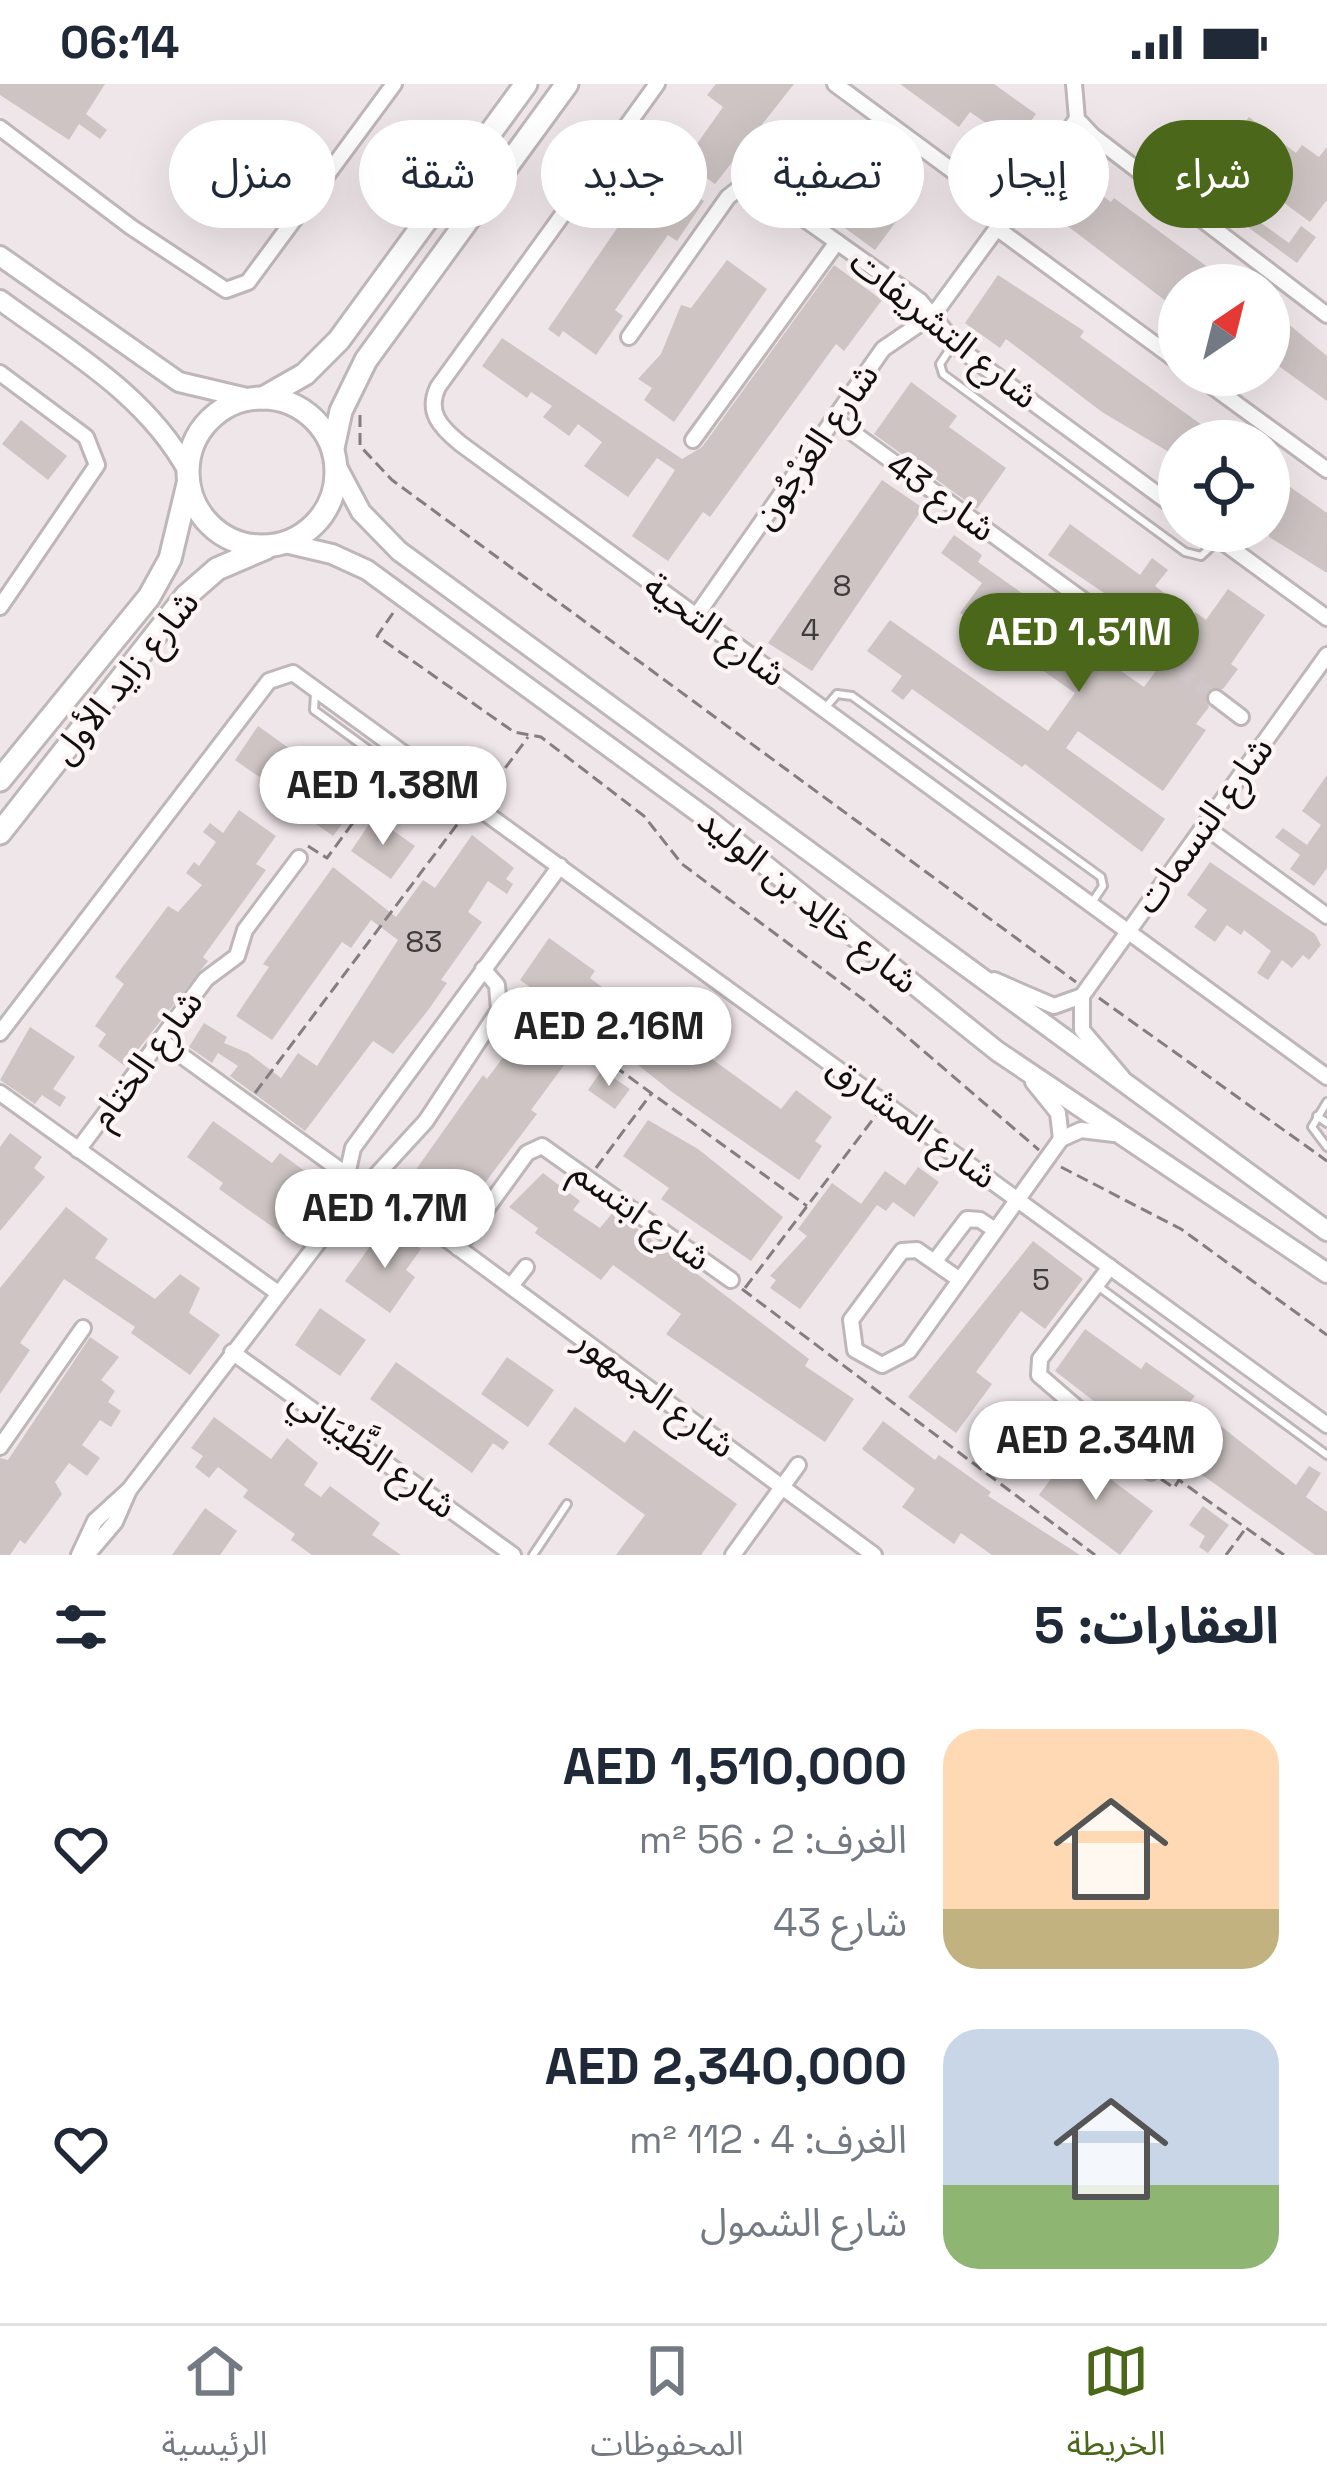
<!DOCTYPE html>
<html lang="ar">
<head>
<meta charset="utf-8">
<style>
  :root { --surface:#fff; --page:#f6f6f7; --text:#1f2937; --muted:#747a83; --line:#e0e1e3; --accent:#4b6719 }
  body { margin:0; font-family:"Space Grotesk","Noto Sans Arabic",sans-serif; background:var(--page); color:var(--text); direction:rtl; height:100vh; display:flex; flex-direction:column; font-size:45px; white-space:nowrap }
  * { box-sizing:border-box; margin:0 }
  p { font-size:39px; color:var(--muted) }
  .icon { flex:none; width:66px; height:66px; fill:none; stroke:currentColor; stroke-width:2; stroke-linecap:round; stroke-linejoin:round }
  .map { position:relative; height:1471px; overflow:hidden; direction:ltr }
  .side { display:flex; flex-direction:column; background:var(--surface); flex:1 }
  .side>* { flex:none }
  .hud { position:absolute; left:36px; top:36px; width:1257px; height:108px; direction:rtl; display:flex; gap:24px }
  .needle { width:78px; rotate:35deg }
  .buttons { position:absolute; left:1158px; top:180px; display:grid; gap:24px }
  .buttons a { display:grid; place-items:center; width:132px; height:132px; border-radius:50%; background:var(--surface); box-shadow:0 12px 48px #0002; font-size:60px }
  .price { position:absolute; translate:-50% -102px; padding:0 27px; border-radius:42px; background:#fff; color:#222; font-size:39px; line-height:78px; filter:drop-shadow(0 3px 6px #0008) }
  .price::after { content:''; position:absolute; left:50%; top:72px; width:36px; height:27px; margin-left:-18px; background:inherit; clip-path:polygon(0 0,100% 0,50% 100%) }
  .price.current { background:var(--accent); color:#fff }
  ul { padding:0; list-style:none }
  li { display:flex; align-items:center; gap:36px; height:300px; padding:0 48px }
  li span { display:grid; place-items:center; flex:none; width:336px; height:240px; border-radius:36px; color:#555 }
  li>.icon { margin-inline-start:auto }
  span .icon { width:144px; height:144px; fill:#fffc; stroke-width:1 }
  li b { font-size:51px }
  h2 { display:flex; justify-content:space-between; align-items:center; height:144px; padding:0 48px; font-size:51px }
  .pill { padding:0 42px; border-radius:54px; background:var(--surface); box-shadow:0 12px 48px #0002; font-size:42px; line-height:108px }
  .pill.current { background:var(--accent); color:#fff }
  .status { display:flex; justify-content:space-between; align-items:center; height:84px; padding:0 60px; background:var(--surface); direction:ltr }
  .status svg { height:33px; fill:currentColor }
  .dock { display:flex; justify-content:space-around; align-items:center; height:168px; border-top:3px solid var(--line); background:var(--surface); font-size:33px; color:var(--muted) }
  .dock a { display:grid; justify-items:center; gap:6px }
  .dock .current { color:var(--accent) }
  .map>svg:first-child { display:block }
  .building { fill:#cdc4c3 }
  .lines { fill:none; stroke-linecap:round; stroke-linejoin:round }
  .street-tunnel { stroke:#cec6c8; stroke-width:14; stroke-dasharray:14 7; stroke-linecap:butt }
  .lane-casing { stroke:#bfb6b8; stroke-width:12 }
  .street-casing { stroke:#bfb6b8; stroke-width:20 }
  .secondary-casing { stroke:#bfb6b8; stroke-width:24 }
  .primary-casing { stroke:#bfb6b8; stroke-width:27 }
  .path { stroke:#847e80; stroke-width:3; stroke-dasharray:12 6; stroke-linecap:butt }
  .lane { stroke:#fff; stroke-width:6 }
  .street { stroke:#fff; stroke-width:14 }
  .secondary { stroke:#fff; stroke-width:18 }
  .primary { stroke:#fff; stroke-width:21 }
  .labels { text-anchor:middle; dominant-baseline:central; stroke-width:9; stroke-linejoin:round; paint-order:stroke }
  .number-label { font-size:30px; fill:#403c3c }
  .street-label { font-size:36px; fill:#110f0f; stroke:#fdf4f6 }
</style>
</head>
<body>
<div class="status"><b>06:14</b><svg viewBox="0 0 49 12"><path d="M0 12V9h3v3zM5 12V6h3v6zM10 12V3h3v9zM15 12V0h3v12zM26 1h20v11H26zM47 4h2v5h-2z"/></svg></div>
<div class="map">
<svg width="1327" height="1471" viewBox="0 0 1327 1471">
  <rect width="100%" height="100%" fill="#efe6e9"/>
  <g class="building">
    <path d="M0 0H105L86 30 107 46 100 55 79 40 69 56 0 11Z"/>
    <path d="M716 0H794L715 100 684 78 723 23 707 11Z"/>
    <path d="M900 0H994L1036 30 1015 59 970 28 959 43Z"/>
    <path d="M1249 33 1296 69 1302 61 1319 73 1327 63V116L1310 138 1260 101 1254 109 1233 93 1239 85 1220 71Z"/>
    <path d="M796 73 820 90 806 112 781 95Z"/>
    <path d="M860 78 912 116 875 166 823 128Z"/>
    <path d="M664 90 704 117 677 157 668 151 615 226 623 232 596 271 563 247 559 253 548 245 622 137 629 142Z"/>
    <path d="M1073 91 1111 118 1114 114 1232 201H1179L1171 221 1048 127Z"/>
    <path d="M1240 124 1289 159 1301 142 1316 153 1297 179 1234 133Z"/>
    <path d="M727 176 767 205 674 338 644 316 652 304 638 295 661 270 681 221 691 224Z"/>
    <path d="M834 181 882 216 844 267 836 260 710 433 703 428 668 477 632 452 675 386 657 374 628 413 584 382 602 358 578 340 569 352 543 333 552 322 531 308 527 314 482 282 502 254 682 375 702 363Z"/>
    <path d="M998 191 1084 247 1080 253 1224 357H1179V374L1102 328 1006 255 1000 264 965 239Z"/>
    <path d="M1269 224 1327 272V317L1269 275Z"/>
    <path d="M911 298 957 332 949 343 1006 384 977 425 874 350Z"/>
    <path d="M21 336 67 372 48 396 2 360Z"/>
    <path d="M1269 388 1327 429V489L1269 453Z"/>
    <path d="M882 396 923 424 812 587 768 559Z"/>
    <path d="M1070 440 1140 491 1152 474 1168 486 1155 502 1167 511 1147 538 1048 471Z"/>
    <path d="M954 451 982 471 978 478 1033 517 1029 523 1144 603 1158 584 1174 581 1171 566 1195 528 1206 536 1228 505 1265 531 1231 580 1238 585 1223 605 1206 608 1209 623 1196 640 1206 646 1163 707 1078 647 1066 664 1165 735 1142 768 1025 680 1022 683 912 605 903 616 891 607 902 592 867 567 890 536 1048 647 1075 609 960 529 982 499 941 469Z"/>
    <path d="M258 642 308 678 285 711 235 676Z"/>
    <path d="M1327 691V784L1314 802 1290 785 1300 771 1275 753 1283 744 1307 761 1321 741 1302 727Z"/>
    <path d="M320 704 328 710 332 704 356 722 333 752 302 730Z"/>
    <path d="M239 726 276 752 256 780 266 786 203 873 208 877 125 982 98 962 106 950 95 942 124 900 115 893 168 822 178 828 202 801 186 789 194 778 199 782 216 758 203 748 210 739 223 749Z"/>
    <path d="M374 733 415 762 391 795 351 767Z"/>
    <path d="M472 751 514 784 506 795 513 800 507 810 488 797 468 828 482 838 441 896 447 899 429 925 393 970 373 957 305 1047 230 992 238 982 218 969 212 979 189 963 204 939 227 953 224 959 248 969 281 994 298 969 317 982 398 856 371 836 351 864 342 858 272 956 236 932 269 883 263 880 333 783 396 833 423 796 435 804Z"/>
    <path d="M1210 778 1315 850 1321 861 1309 876 1303 871 1292 884 1282 876 1268 896 1257 889 1271 867 1244 846 1241 851 1227 841 1215 858 1194 843 1207 826 1187 811Z"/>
    <path d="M549 854 595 887 590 894 650 939 654 933 781 1025 796 1006 832 1033 815 1057 822 1062 799 1096 672 1008 568 925 566 929 520 896Z"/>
    <path d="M527 941 570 973 531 1026 537 1030 456 1137 405 1101 483 991 487 995Z"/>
    <path d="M30 943 75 973 53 1005 66 1013 60 1023 42 1011 35 1020 0 996Z"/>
    <path d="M602 986 630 1005 615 1025 588 1006Z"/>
    <path d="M648 1036 698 1065 783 1133 751 1177 661 1115 669 1104 623 1072Z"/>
    <path d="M213 1037 272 1079 280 1069 324 1101 284 1151 219 1105 223 1099 187 1073Z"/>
    <path d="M10 1049 42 1073 34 1084 45 1093 0 1147V1063Z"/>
    <path d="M918 1083 939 1098 914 1133 893 1118 886 1127 877 1121 800 1225 770 1204 776 1196 770 1192 807 1152 798 1145 832 1099 861 1120 885 1087 905 1101Z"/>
    <path d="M543 1089 580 1117 573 1126 600 1144 614 1127 809 1275 805 1282 854 1315 825 1358 666 1250 681 1230 613 1181 601 1196 535 1149 538 1144 509 1123Z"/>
    <path d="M66 1123 108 1155 95 1174 155 1215 180 1190 200 1204 189 1229 220 1251 190 1291 131 1249 135 1243 64 1195 20 1259 30 1266 0 1310V1204Z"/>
    <path d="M394 1145 421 1165 406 1186 415 1193 390 1229 345 1197 371 1161 379 1167Z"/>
    <path d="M1033 1157 1083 1195 1045 1245 1021 1227 976 1288 992 1300 956 1349 908 1313Z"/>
    <path d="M320 1224 366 1256 340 1292 295 1261Z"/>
    <path d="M1085 1245 1141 1285 1146 1278 1195 1312 1190 1318 1296 1401 1309 1382 1321 1389 1306 1413 1327 1428V1471H1315L1160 1361 1157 1366 1055 1287Z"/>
    <path d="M90 1253 119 1273 101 1296 115 1307 108 1318 121 1327 111 1343 100 1336 82 1361 100 1374 87 1392 69 1379 55 1398 62 1410 46 1432 25 1460 20 1456 10 1471H0V1374L8 1376Z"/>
    <path d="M507 1273 554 1306 528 1343 481 1310Z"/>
    <path d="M396 1278 509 1358 503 1366 493 1359 472 1389 370 1315Z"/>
    <path d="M575 1323 625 1359 634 1346 737 1420 701 1471H616L645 1431 548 1360Z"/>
    <path d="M214 1333 271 1375 287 1354 318 1379 304 1401 321 1413 330 1402 380 1439 372 1451 401 1471H312L291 1456 295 1450 243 1413 248 1406 218 1383 209 1394 195 1383 203 1372 191 1364Z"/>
    <path d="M883 1337 935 1376 939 1371 991 1408 988 1412 1080 1471H992L961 1449 954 1460 902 1423 915 1405 862 1365Z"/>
    <path d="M1072 1366 1153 1427 1120 1471 1039 1411Z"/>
    <path d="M1203 1422 1229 1441 1208 1469 1199 1463 1205 1452 1189 1441Z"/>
    <path d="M205 1424 237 1447 220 1471H172Z"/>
  </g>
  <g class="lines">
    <path class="street-tunnel" d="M1164 575 1216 614"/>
    <g class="lane-casing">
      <g id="lane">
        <path d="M952 262 940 280 943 290 1185 468 1201 472 1216 458"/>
        <path d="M315 609 314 626 440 718 450 719 458 712"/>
        <path d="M825 624 837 610 852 612 1101 793 1103 802 1093 817"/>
        <path d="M1327 1018 1312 1043 1327 1063"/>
        <path d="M1317 1032 1327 1039"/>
        <path d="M1099 1203 1327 1371"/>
        <path d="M533 1471 567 1420"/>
      </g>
    </g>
    <g class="street-casing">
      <g id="street">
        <path d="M657 0 438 303C426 328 440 343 461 360L1327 993"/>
        <path d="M835 0 1010 129"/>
        <path d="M1074 0 1077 35 1093 52 1327 231"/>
        <path d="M0 44 131 143 226 206 248 198 394 0"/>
        <path d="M998 145 1179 278"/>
        <path d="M629 253 728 113 742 102H758L920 217 960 265 1179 426"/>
        <path d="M0 289 86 353 97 381 0 523"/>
        <path d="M1197 291 1327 386"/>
        <path d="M834 335 1164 575"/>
        <path d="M693 356 837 158"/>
        <path d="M1208 447 1327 534"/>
        <path d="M696 532 883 265 934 230 1077 35"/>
        <path d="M1216 614 1241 633"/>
        <path d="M1204 742 1327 832"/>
        <path d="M994 896 1054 922 1082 912"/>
        <path d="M0 949 269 597 293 589 1327 1341"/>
        <path d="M160 956 347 1091"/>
        <path d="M1122 993 1082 946V912L1327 571"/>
        <path d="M1033 998 1058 1029 1061 1055"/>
        <path d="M0 1009 278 1209"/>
        <path d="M78 1066 206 895 237 872 245 846 299 774"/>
        <path d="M375 1094 437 1148 874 1471"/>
        <path d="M367 1104 432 1146"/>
        <path d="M350 1120 347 1091 353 1064 560 782"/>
        <path d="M458 1164 527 1069 542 1062 731 1196"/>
        <path d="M935 1177 967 1135 980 1136 995 1146"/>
        <path d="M1110 1183 1040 1275 1039 1291 1151 1388"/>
        <path d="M960 1196 917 1166 902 1167 851 1236 855 1266 882 1281 909 1267 1061 1055 1081 1046 1114 1050"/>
        <path d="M511 1202 526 1183"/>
        <path d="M232 1268 513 1471"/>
        <path d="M0 1363 83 1244"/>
        <path d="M79 1471 95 1437 129 1406 336 1135 426 1037 499 926 497 901 483 885"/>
        <path d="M87 1471 115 1438 129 1406"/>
        <path d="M733 1471 798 1381"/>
      </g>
    </g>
    <g class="secondary-casing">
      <g id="secondary">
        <path d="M0 172 179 298 251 315"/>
        <path d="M0 216C68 266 146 310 188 387"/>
        <path d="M336 381 361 428 399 467 1327 1147"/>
        <path d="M285 459 332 470 367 486 709 736 997 967 1327 1189"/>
      </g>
    </g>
    <g class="primary-casing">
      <g id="primary">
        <circle cx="262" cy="388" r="74"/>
        <path d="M263 314 305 290 339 256 526 0"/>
        <path d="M333 364 341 327 366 276 567 0"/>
        <path d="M0 696 149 513 170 475 188 400"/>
        <path d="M0 749 186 512 217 485 266 464"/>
      </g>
    </g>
    <g class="path">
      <path d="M360 331V362L392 396 1076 898"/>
      <path d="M393 529 377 552 514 648 541 653 644 732 682 780 864 916 1039 1066"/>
      <path d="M484 713 528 653"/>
      <path d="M308 762 327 774 389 690"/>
      <path d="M512 908 807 1122"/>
      <path d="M1099 914 1327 1077"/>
      <path d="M255 1009 465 730"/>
      <path d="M1061 1083 1181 1145 1327 1251"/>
      <path d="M596 1084 651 1010"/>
      <path d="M745 1204 877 1030"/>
      <path d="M742 1205 1095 1471"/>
      <path d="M1161 1395 1174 1404 1179 1396 1284 1471"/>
      <path d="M1226 1471 1246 1444"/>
    </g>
    <use href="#lane" class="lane"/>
    <use href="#street" class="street"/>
    <use href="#secondary" class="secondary"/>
    <use href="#primary" class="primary"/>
  </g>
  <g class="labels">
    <g class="number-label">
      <text x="842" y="501">8</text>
      <text x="810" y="545">4</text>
      <text x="424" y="857">83</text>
      <text x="1041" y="1195">5</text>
    </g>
    <g class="street-label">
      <text transform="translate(944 245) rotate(39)">شارع التشريفات</text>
      <text transform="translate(815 362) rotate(-55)">شارع العَرْجُون</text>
      <text transform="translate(941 413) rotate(36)">شارع 43</text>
      <text transform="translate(715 546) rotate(36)">شارع التحية</text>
      <text transform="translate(125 593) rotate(-51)">شارع زايد الأول</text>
      <text transform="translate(1204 741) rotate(-54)">شارع النسمات</text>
      <text transform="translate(808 817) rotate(39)">شارع خالِد بن الوليد</text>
      <text transform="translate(146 975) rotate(-53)">شارع الختام</text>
      <text transform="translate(912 1038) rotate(36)">شارع المشارق</text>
      <text transform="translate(641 1131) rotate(36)">شارع ابتسم</text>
      <text transform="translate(655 1309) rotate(37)">شارع الجمهور</text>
      <text transform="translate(373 1369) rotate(36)">شارع الظَّبْيَاني</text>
    </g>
  </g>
</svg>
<div class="buttons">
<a><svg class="needle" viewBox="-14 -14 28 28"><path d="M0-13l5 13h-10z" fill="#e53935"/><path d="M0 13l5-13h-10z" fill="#747a83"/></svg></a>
<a><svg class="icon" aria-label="locate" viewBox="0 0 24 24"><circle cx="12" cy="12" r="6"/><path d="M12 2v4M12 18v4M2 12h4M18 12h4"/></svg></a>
</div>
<b class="price current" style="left:1079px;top:611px">AED 1.51M</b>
<b class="price" style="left:383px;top:764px">AED 1.38M</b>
<b class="price" style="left:609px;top:1005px">AED 2.16M</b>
<b class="price" style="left:385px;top:1187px">AED 1.7M</b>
<b class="price" style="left:1096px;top:1419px">AED 2.34M</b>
<div class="hud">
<a class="pill current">شراء</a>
<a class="pill">إيجار</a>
<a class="pill">تصفية</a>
<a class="pill">جديد</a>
<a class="pill">شقة</a>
<a class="pill">منزل</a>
</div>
</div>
<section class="side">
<h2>العقارات: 5<svg class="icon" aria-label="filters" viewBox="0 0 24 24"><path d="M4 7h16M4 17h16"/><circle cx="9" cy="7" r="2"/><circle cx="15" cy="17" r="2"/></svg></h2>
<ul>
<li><span style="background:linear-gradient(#ffd9b3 75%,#c2b280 0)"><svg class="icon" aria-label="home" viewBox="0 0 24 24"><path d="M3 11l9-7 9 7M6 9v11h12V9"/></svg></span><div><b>AED 1,510,000</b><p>الغرف: 2 · 56 m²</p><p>شارع 43</p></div><svg class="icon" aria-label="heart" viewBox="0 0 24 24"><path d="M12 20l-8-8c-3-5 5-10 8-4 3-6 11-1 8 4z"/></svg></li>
<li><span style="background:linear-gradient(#c9d6e8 65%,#8fb573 0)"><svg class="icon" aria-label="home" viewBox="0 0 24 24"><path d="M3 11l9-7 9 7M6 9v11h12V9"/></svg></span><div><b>AED 2,340,000</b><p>الغرف: 4 · 112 m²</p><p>شارع الشمول</p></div><svg class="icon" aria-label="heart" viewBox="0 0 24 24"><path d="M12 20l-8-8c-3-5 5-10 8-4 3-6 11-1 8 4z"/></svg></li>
</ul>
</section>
<nav class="dock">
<a class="current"><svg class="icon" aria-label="map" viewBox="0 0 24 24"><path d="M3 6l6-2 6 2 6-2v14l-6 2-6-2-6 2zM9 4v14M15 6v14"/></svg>الخريطة</a>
<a><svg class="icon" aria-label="saved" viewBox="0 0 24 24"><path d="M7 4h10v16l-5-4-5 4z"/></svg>المحفوظات</a>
<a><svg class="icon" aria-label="home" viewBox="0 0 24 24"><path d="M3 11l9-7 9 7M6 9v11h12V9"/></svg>الرئيسية</a>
</nav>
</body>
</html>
